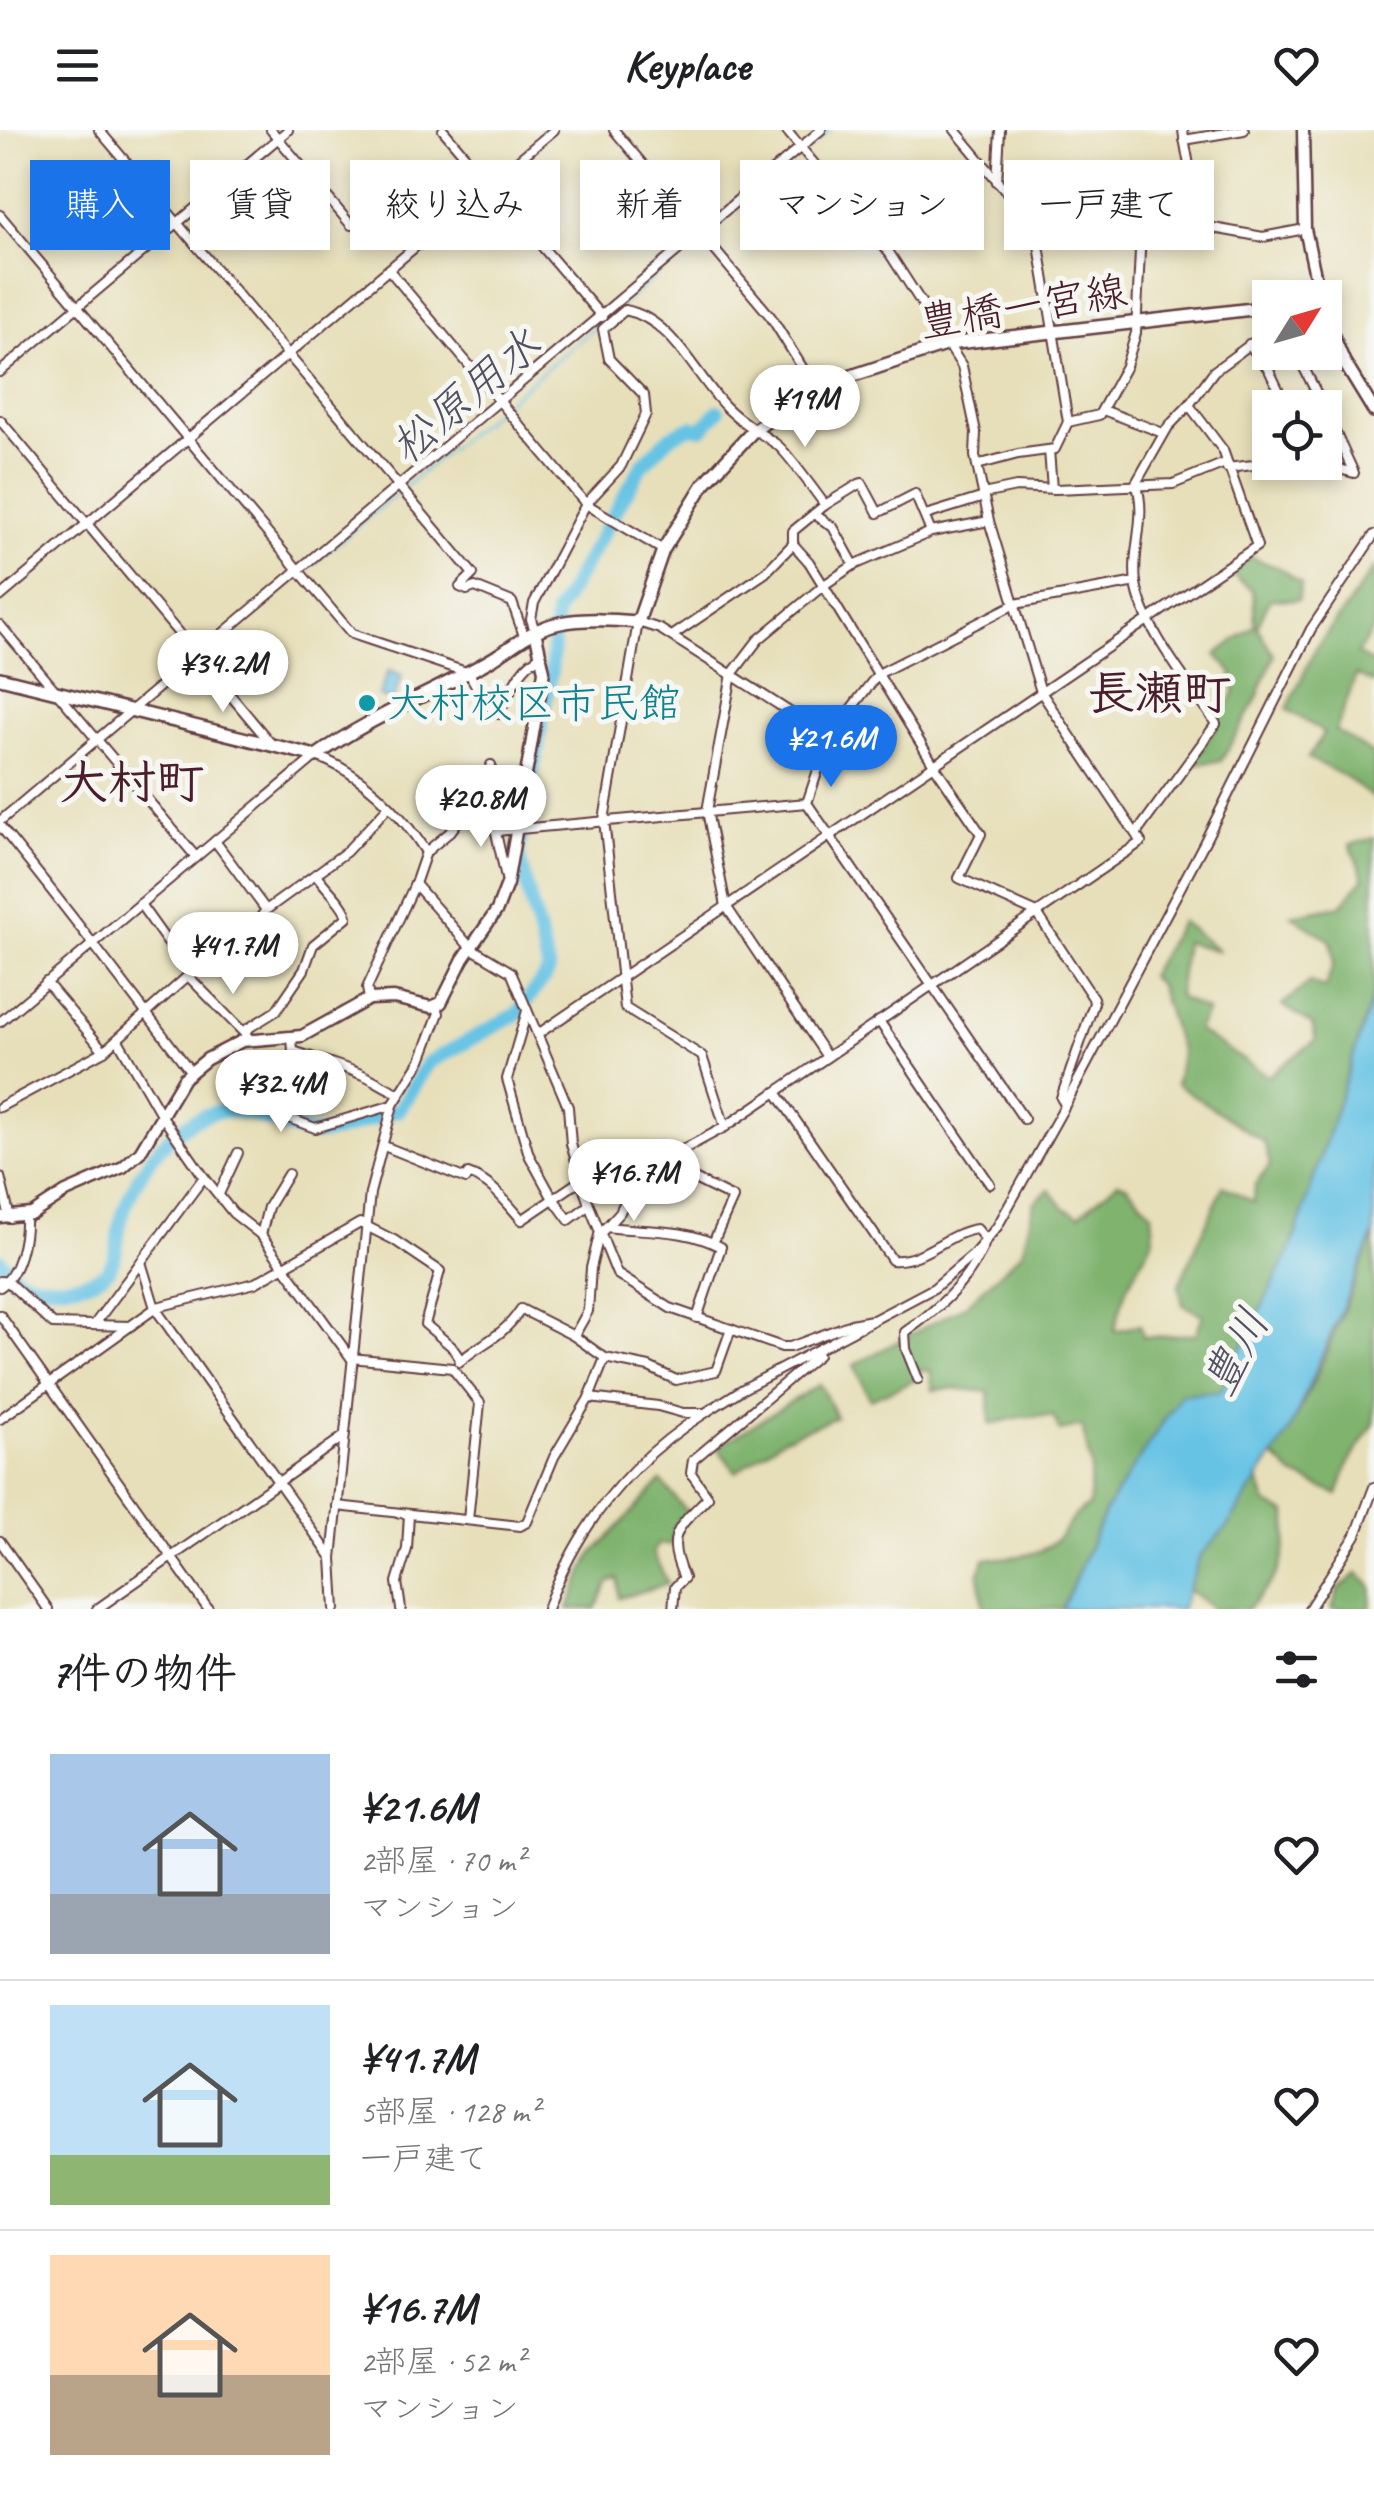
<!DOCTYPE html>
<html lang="ja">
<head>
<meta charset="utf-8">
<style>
  :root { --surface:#fff; --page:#f6f6f6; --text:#202124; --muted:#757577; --line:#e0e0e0; --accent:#1a73e8 }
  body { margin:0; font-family:Caveat,"Klee One",sans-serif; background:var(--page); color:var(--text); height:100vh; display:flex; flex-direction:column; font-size:38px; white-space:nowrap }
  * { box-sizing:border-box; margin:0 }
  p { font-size:32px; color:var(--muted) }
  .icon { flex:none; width:55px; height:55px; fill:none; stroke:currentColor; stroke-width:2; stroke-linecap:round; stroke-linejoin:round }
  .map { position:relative; height:1479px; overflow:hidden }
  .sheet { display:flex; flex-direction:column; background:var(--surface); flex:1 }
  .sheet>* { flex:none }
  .top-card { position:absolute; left:30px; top:30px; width:1315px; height:90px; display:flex; gap:20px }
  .needle { width:65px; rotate:53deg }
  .tools { position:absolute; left:1252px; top:150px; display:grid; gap:20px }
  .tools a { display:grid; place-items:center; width:90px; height:90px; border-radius:0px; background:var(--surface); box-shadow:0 5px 15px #0003; font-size:50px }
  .price { position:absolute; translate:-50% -85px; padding:0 22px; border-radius:35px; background:#fff; color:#222; font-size:32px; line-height:65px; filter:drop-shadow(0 2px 5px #0008) }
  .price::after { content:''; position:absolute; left:50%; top:60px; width:30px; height:22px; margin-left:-15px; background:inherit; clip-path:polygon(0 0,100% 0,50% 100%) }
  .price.active { background:var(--accent); color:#fff }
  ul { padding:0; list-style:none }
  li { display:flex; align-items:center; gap:30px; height:250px; padding:0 50px }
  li+li { border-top:2px solid var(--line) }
  li span { display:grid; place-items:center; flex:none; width:280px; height:200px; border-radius:0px; color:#555 }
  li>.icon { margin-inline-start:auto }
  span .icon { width:120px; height:120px; fill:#fffc; stroke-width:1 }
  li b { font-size:42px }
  h2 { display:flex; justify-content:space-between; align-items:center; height:120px; padding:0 50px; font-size:42px }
  .chip { padding:0 35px; border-radius:0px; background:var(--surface); box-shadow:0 5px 15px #0003; font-size:35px; line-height:90px }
  .chip.active { background:var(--accent); color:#fff }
  header { display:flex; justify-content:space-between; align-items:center; height:130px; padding:0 50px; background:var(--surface); font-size:45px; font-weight:800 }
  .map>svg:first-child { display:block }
  .forest { fill:#7fb36e; stroke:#64694c; stroke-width:2.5 }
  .water { fill:#66c3e4; stroke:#587188; stroke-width:2.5 }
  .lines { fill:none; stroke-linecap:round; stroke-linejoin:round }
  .stream { stroke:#66c3e4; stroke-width:2.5 }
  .river { stroke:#66c3e4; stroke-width:14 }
  .minor-casing { stroke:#623c40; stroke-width:12 }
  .tertiary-casing { stroke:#623c40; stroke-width:15 }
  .secondary-casing { stroke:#623c40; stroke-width:16 }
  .minor { stroke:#fff; stroke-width:8 }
  .tertiary { stroke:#fff; stroke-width:10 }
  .secondary { stroke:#fff; stroke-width:11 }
  .culture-dot { fill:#0f9aa8; stroke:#f6f6f2; stroke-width:4 }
  .labels { text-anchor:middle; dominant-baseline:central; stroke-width:10; stroke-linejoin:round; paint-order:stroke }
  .street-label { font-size:42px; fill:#4a1f2b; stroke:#f6f6f2 }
  .culture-label { font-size:42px; fill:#0d838f; stroke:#f6f6f2; text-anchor:start }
  .water-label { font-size:45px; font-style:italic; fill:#525062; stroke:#f6f6f2 }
  .quarter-label { font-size:48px; font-weight:bold; fill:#4a1f2b; stroke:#f6f6f2 }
</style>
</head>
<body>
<header><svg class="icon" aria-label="menu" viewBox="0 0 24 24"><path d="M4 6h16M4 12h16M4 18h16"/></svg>Keyplace<svg class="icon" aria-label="heart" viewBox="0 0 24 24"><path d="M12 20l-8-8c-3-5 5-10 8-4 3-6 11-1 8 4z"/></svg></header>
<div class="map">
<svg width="1374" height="1479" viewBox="0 0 1374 1479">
  <rect width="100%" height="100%" fill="#f6f6f2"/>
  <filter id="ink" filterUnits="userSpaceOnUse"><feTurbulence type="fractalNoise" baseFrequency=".01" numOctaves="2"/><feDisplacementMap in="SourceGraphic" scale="20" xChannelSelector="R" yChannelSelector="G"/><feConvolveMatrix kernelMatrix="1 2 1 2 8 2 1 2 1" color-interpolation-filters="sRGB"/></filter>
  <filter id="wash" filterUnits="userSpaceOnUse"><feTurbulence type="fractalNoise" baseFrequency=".0048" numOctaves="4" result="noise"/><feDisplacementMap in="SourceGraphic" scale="40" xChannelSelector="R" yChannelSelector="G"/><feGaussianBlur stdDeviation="2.25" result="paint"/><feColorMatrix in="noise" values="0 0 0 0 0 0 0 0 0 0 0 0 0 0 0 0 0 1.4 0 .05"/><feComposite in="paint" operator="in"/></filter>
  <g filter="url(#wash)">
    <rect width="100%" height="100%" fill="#e7dfb9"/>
    <g class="forest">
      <path d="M1248 426 1281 439 1301 453 1298 470 1270 469 1257 497 1274 525 1256 570 1221 631 1193 634 1235 562 1232 542 1216 525 1255 495 1253 461 1229 442Z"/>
      <path d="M1374 438V498L1357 524 1374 534V553L1356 545 1336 601 1374 625V669L1346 647 1308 628 1324 603 1287 579 1315 520Z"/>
      <path d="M1374 708V862L1292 1116 1220 1263 1105 1381 1062 1479H984L979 1444 984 1429C1009 1427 1035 1429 1055 1411 1068 1399 1072 1383 1089 1376L1091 1337 1082 1296 1060 1301 1053 1286 1020 1287 990 1294 989 1262 951 1258 933 1260 930 1240 917 1241 918 1249 870 1269 854 1235 966 1175 1022 1122 1034 1073 1049 1059 1063 1077 1079 1085 1118 1052 1126 1055 1152 1083 1154 1108 1126 1159 1114 1201 1140 1195 1143 1207 1196 1204 1203 1185 1183 1175 1179 1155 1223 1056 1254 1072 1255 1056 1270 1035 1264 1012 1176 954 1181 923 1159 855 1149 846 1181 791 1219 821 1185 812 1178 867 1207 881 1197 900 1268 946 1316 910 1312 894 1282 875 1310 852 1325 859 1334 832 1331 811 1291 785 1340 776 1364 748 1350 715Z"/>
      <path d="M1374 1104V1294L1348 1334 1338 1365 1293 1345 1273 1326C1317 1258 1343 1178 1374 1104Z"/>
      <path d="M820 1254 836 1287 784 1308 736 1342 717 1317Z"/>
      <path d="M1258 1349 1267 1374 1287 1383C1289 1429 1279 1448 1247 1479H1214L1188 1460 1200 1426 1227 1397Z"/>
      <path d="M661 1351 689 1384C677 1392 672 1401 671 1415L658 1414 653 1423 668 1454 619 1468 618 1448 609 1452 595 1479H568L591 1426Z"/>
      <path d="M1358 1443 1372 1457 1370 1479H1332L1338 1460Z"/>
    </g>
    <g class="water">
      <path d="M388 541 402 545 393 571 379 566Z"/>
      <path d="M1374 862V1104L1289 1302 1227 1397 1200 1426 1181 1479H1062L1105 1381 1181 1264 1220 1262 1292 1116Z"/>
    </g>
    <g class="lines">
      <g class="stream">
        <path d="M506 272 830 0"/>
        <path d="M203 526 500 277"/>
        <path d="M142 577 197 531"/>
        <path d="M0 696 132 585"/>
      </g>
      <path class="river" d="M0 1130C5 1135 10 1142 16 1146 36 1160 95 1159 109 1138 118 1125 117 1109 120 1094 131 1051 159 1006 201 987 241 969 273 997 311 1004 331 1007 378 986 399 980L428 933 517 884 549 841 518 724 551 542 556 484 642 335 671 306 691 297 702 299 718 281"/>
    </g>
  </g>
  <g filter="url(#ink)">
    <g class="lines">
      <g class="minor-casing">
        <g id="minor">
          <path d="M99 0 473 444 460 457 467 460 475 457 512 472 524 506"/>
          <path d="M271 0 351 95 386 97 418 115"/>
          <path d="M443 0 602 187"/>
          <path d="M614 0 771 187 815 258"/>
          <path d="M955 0 1036 97 1068 292 1055 319 1018 324 977 335"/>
          <path d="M1183 0C1187 32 1197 62 1195 94"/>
          <path d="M1184 10 1244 0"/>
          <path d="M997 52 1000 0"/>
          <path d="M0 85 352 504 466 542"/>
          <path d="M1036 97 1065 84 1086 51C1118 37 1130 67 1147 86L1263 107 1305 99"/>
          <path d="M389 140 586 374 663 420"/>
          <path d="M1249 214 1269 240 1287 278"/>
          <path d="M1296 222 1324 278"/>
          <path d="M0 242 288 0"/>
          <path d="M1103 280 1163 303"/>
          <path d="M0 290 273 616"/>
          <path d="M1068 292 1099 285 1126 236 1136 203 1142 80"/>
          <path d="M1049 320 1052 359"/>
          <path d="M1314 332 1354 343 1325 280"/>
          <path d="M1227 338 1280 332"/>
          <path d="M983 364 1016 357 1056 359 1173 354 1225 333"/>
          <path d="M814 384 833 397 854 435"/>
          <path d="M926 385 984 367"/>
          <path d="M793 414 809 432 934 635 981 704 959 748 1037 783 1093 868 1094 873 1061 968 1065 974"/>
          <path d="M0 467 554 0"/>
          <path d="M0 495 196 727"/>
          <path d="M535 501 531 489 534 473 586 374 621 336 646 284 644 265 609 229 603 199 625 180C672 189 695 245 725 276 740 292 758 301 776 314 784 319 817 364 825 375"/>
          <path d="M672 506 765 443 793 414V401L825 375 859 354 862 353 878 383 915 364 931 402"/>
          <path d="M468 541 486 574 499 584C510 563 519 534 542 526"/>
          <path d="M477 664 483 663 489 671 506 748"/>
          <path d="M0 691 821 0"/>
          <path d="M0 696C66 777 128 859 191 942"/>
          <path d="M496 701 807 673"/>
          <path d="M1136 704 1216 594C1191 555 1143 499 1136 453 1131 419 1148 387 1136 353L1168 297 1189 275 1214 241 1270 200"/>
          <path d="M215 711 266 780"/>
          <path d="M415 754 471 818 511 842 568 977 571 1014 589 1075 617 1144 670 1178 782 1217H790L851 1194 872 1190"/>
          <path d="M140 774 190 844"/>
          <path d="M188 846 250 909"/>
          <path d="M46 852 104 921"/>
          <path d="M369 869 367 858 415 754 426 722 450 702 488 652 491 635"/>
          <path d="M527 881 507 949 529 1025 552 1067 569 1090 589 1075"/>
          <path d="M879 891 990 1054"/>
          <path d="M0 892 316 626C360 642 401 682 426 722"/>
          <path d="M244 901 276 881 304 840 313 815 347 787C345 774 324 757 316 744"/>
          <path d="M538 904 1257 416 1223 320 1189 275"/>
          <path d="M292 908 293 921 265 979 315 998 393 975"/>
          <path d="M118 910 162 986 204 1047 233 1083 261 1105 351 1228 452 1238 480 1273 468 1390"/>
          <path d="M293 921C316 929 340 935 363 945 376 950 386 959 399 963"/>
          <path d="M827 927 726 776 707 681 732 544 758 510 824 455 854 435 931 402 989 391"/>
          <path d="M776 962 892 1130C923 1133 948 1102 977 1099L986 1110C972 1148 939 1179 905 1202L906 1219 918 1249"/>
          <path d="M0 977 104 921 190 844 224 820 241 813 266 780 346 722 389 676"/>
          <path d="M1024 989 807 673 829 607 878 544 1015 474 1136 452"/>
          <path d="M725 997 702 926 625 878 604 690 638 492 660 499 829 607"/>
          <path d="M384 1016 466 1049 468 1044C492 1052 505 1071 522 1090L581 1050"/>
          <path d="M660 1032 725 997 1141 712 1041 562 989 391 975 326 976 302 962 236 890 124 786 0"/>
          <path d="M0 1047 10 1088"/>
          <path d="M219 1064 238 1023"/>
          <path d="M606 1097C646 1102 683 1097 721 1117L697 1188"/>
          <path d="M261 1105 268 1077 288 1044"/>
          <path d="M141 1132 155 1178 332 1428"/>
          <path d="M0 1151 8 1152 53 1194 131 1196"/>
          <path d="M0 1157C19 1144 26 1109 25 1086"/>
          <path d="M0 1185 208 1479"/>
          <path d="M94 1195 204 1047"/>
          <path d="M574 1206 588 1181 591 1138 599 1105 620 1082 634 1052 660 1032 733 1068 713 1113"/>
          <path d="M459 1232C484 1211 502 1208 521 1179L574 1206 605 1228 649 1237 676 1250 716 1241 731 1199"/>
          <path d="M589 1268 658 1276 683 1283H705L741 1260 934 1158 973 1125 997 1097 1063 979 1204 713 1311 499 1374 405"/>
          <path d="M0 1289 157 1177 255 1153 360 1093 394 1110 440 1141 425 1194 451 1216 461 1230"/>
          <path d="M337 1376 520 1396 527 1392 554 1327 589 1268 605 1228"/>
          <path d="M0 1411 48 1479"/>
          <path d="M97 1479 343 1307"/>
          <path d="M335 1479 332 1428 370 1063 393 975 421 930 439 883 436 876"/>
          <path d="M401 1479 397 1452 407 1419 409 1384"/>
          <path d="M547 1479C577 1395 629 1331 705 1283"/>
          <path d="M673 1479 675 1457 684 1448C665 1404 677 1399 708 1367L691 1343 693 1330 818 1225"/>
          <path d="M1309 1479 1356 1405 1374 1357"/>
        </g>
      </g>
      <g class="tertiary-casing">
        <g id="tertiary">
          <path d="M1303 0 1305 99 1320 168"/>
          <path d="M0 1087 32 1084 66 1062 123 1037 140 1022 184 948 207 929 242 911 302 906 369 869 394 868 431 877 441 873 463 829 497 780 507 754 544 541 535 501"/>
        </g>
      </g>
      <g class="secondary-casing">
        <g id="secondary">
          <path d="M1325 186 1344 232 1374 281"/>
          <path d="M0 548 316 626C371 586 434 563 492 529 515 515 533 498 560 493 586 488 613 490 638 492L663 420 704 354 753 301 815 258 948 214 1270 177"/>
        </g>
      </g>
      <use href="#minor" class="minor"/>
      <use href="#tertiary" class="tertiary"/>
      <use href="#secondary" class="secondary"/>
    </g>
  </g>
  <circle class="culture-dot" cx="367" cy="573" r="10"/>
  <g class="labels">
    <g class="street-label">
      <text transform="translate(1023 177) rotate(-9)">豊橋一宮線</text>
    </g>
    <g class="culture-label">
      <text x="387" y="573">大村校区市民館</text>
    </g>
    <g class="water-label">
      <text transform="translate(466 266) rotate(-40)">松原用水</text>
      <text transform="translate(1236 1222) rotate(-62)">豊川</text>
    </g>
    <g class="quarter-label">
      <text x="1159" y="563">長瀬町</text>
      <text x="132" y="652">大村町</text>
    </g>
  </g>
</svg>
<div class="tools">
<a><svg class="needle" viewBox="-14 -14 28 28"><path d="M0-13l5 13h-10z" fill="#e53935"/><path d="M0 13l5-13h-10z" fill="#757577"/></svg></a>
<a><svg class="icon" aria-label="locate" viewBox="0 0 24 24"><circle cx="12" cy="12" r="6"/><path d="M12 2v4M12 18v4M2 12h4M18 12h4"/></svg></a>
</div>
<b class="price" style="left:805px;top:320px">¥19M</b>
<b class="price" style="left:223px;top:585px">¥34.2M</b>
<b class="price active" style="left:831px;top:660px">¥21.6M</b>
<b class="price" style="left:481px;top:720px">¥20.8M</b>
<b class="price" style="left:233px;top:867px">¥41.7M</b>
<b class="price" style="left:281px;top:1005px">¥32.4M</b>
<b class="price" style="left:634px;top:1094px">¥16.7M</b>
<div class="top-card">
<a class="chip active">購入</a>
<a class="chip">賃貸</a>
<a class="chip">絞り込み</a>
<a class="chip">新着</a>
<a class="chip">マンション</a>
<a class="chip">一戸建て</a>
</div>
</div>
<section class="sheet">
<h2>7件の物件<svg class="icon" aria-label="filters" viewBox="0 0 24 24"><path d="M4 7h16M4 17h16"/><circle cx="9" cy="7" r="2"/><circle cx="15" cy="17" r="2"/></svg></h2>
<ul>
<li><span style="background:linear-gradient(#a9c7e8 70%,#9aa5b1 0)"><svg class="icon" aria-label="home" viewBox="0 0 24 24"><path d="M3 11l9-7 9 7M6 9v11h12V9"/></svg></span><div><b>¥21.6M</b><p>2部屋 · 70 m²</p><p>マンション</p></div><svg class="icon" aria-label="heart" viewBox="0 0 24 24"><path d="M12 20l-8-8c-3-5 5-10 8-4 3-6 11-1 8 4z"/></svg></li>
<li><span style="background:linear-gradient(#bfe0f5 75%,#8fb573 0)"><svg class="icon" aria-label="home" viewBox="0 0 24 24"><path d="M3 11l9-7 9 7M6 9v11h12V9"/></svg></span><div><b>¥41.7M</b><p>5部屋 · 128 m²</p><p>一戸建て</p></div><svg class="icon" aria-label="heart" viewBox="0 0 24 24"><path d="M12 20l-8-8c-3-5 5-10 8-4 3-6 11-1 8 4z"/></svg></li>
<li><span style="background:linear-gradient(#ffd9b3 60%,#b9a48a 0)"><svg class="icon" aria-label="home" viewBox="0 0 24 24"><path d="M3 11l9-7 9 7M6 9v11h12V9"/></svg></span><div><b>¥16.7M</b><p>2部屋 · 52 m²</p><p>マンション</p></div><svg class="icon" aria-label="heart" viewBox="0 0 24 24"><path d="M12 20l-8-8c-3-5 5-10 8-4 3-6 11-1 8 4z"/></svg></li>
</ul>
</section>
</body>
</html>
